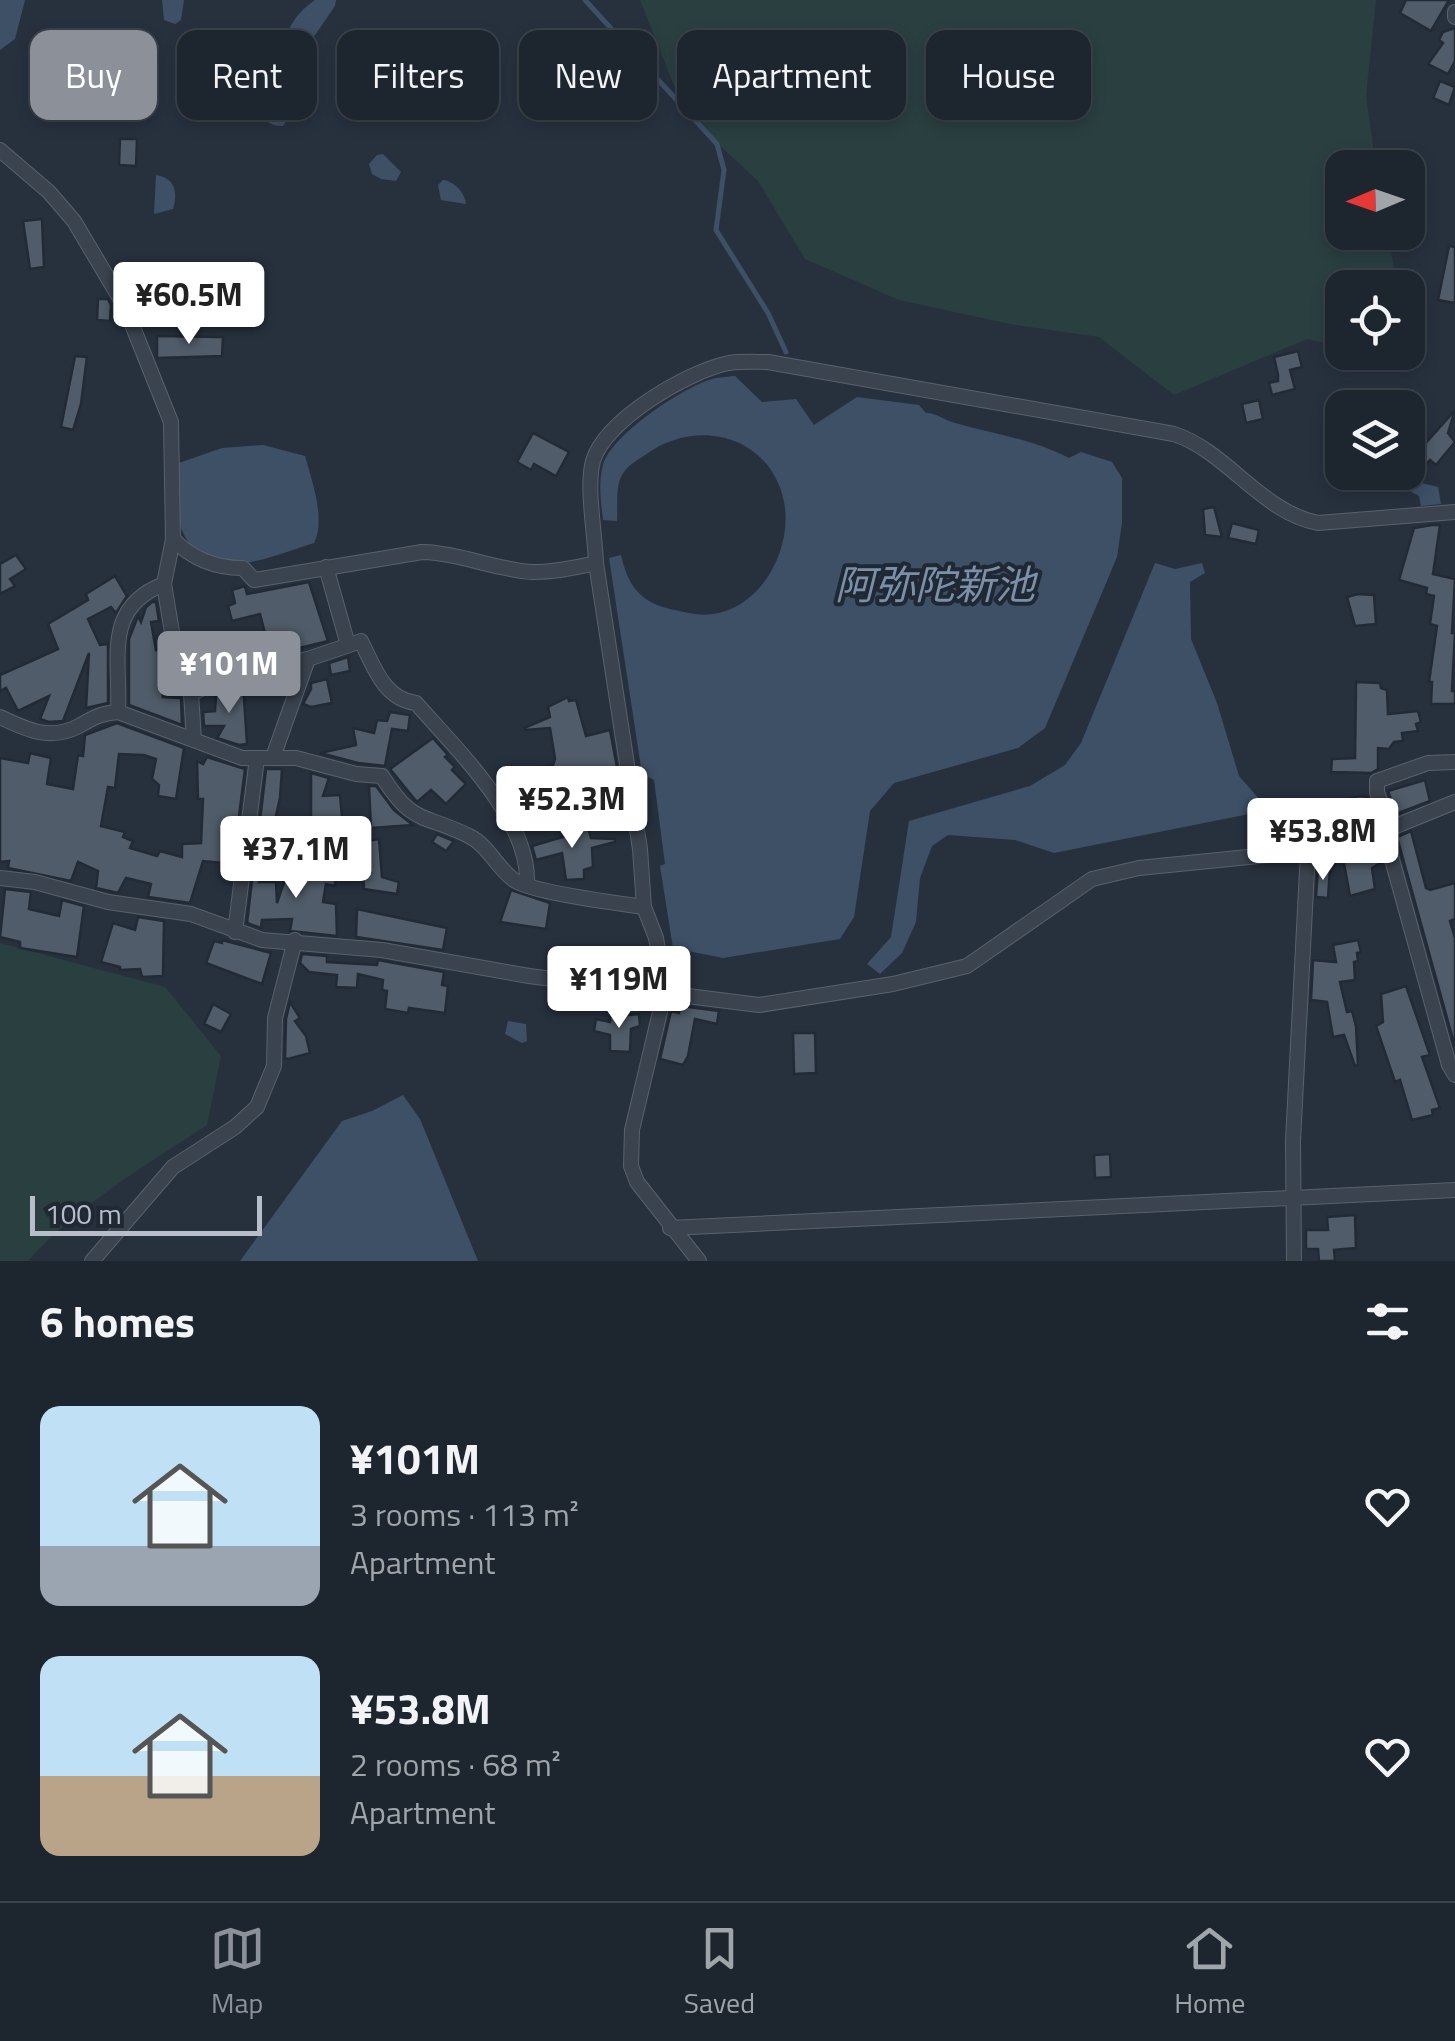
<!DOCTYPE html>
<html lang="en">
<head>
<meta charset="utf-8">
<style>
  :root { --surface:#1d252e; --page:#252d36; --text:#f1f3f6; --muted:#a0a5aa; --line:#3b424a; --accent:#8c9099 }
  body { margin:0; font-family:"Titillium Web","Noto Sans JP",sans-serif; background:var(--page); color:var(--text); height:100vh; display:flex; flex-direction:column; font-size:38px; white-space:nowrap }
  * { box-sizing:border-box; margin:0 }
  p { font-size:32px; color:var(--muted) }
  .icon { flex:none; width:55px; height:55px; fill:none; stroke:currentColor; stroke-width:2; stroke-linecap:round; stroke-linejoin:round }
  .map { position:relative; height:1261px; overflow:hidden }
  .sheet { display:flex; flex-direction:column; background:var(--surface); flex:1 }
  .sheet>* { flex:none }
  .top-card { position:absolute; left:30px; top:30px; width:1395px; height:90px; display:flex; gap:20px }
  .needle { width:65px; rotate:268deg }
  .buttons { position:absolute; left:1325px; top:150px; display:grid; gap:20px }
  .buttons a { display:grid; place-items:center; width:100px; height:100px; border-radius:20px; background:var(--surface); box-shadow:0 5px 15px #0003,0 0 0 2px var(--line); font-size:50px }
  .scale { position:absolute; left:30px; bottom:25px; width:232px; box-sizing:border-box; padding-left:10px; border:5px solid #b7bec9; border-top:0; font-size:28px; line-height:35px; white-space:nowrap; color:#b7bec9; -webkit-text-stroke:8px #202833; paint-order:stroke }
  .price { position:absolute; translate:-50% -85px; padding:0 22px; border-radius:10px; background:#fff; color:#222; font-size:32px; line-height:65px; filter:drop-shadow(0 2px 5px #0008) }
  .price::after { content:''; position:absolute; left:50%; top:60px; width:30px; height:22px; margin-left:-15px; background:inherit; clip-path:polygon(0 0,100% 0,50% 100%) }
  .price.current { background:var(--accent); color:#fff }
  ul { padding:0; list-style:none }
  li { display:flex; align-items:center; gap:30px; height:250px; padding:0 40px }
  li span { display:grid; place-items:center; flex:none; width:280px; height:200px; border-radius:20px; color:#555 }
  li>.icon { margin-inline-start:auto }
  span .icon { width:120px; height:120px; fill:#fffc; stroke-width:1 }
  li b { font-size:42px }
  h2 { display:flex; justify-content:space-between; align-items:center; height:120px; padding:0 40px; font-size:42px }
  .chip { padding:0 35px; border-radius:20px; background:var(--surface); box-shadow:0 5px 15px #0003,0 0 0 2px var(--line); font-size:35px; line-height:90px }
  .chip.current { background:var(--accent); color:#fff }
  .menu { display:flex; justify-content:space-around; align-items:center; height:140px; border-top:2px solid var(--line); background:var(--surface); font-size:28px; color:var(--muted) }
  .menu a { display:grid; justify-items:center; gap:5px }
  .menu .current { color:var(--accent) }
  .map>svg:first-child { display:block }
  .green { fill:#2a3f40 }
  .water { fill:#3e5066 }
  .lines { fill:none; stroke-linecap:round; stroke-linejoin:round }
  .stream { stroke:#3e5066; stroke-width:5 }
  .building { fill:#505c69; stroke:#222a35; stroke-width:2.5 }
  .street-casing { stroke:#59616c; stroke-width:16 }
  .street { stroke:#3b434e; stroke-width:14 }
  .labels { text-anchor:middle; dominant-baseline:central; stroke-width:8; stroke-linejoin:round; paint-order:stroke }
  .water-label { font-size:40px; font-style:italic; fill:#7a90aa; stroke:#202833 }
</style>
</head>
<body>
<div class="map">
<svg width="1455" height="1261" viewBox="0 0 1455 1261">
  <rect width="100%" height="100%" fill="#27313e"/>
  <g class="green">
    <path d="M640 0H1376L1366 96 1376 167 1342 168V232L1388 233 1397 287 1342 288V347L1307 339 1174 395 1099 337 1010 324 899 300 805 259 758 181 685 113Z"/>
    <path d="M0 943 165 987 221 1056 207 1125C145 1166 77 1205 28 1261H0Z"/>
  </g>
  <g class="water">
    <path d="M0 0H25L15 39 0 50Z"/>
    <path d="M162 0H184L181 20 175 24 164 20Z"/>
    <path d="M315 0H336L335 6 304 51 288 52 283 46C288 25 298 12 315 0Z"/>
    <path d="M265 97C277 100 284 105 288 118L283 126C271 126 266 122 259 112Z"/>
    <path d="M383 154 401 172 396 181 381 179 372 174 369 164 377 155Z"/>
    <path d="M156 175C175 178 178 192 173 209L154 214Z"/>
    <path d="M443 180C454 181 465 193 466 204L441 200 438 185Z"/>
    <path d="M735 376 762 402 796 399 814 425 857 397 919 405 926 413C937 413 944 420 955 423 997 435 1029 438 1069 458L1081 452 1112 462 1122 478V523L1117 557 1045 728 1018 748 894 783 870 811 854 917 840 939 723 958 673 948 660 866 665 864 654 780 642 774 609 558 621 555C628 587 642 604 675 610 688 613 700 616 713 614 763 607 793 547 784 502 771 436 697 416 645 455 637 460 627 466 622 475 615 487 618 507 617 521L603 520C601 502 598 483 603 465 611 435 682 388 712 379 719 377 728 377 735 376Z"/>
    <path d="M263 445 305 456C312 481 326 520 314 543 290 550 262 563 237 563 176 562 171 511 179 463L222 448Z"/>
    <path d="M1409 480 1438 487 1441 504 1421 506 1419 496 1408 490Z"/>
    <path d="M1155 563 1175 569 1202 563 1205 573 1190 582 1191 639 1217 703 1239 776 1260 800 1264 811 1054 853 1015 840 948 835 932 846 920 878 916 922 902 953 880 974 867 964 891 937 909 821 1030 786 1065 765 1081 743Z"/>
    <path d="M508 1021 526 1024 527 1041 522 1043 505 1034Z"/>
    <path d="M403 1095 420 1119 478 1261H240L342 1121 372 1111Z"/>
  </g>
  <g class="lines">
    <path class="stream" d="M585 0 717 144 724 170 716 230 768 313 786 352"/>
  </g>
  <g class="building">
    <path d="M1406 0H1449L1431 31 1400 13Z"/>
    <path d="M1455 28V61L1448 74 1428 64 1443 43 1439 40 1443 32Z"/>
    <path d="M1440 81 1455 87 1449 105 1433 98Z"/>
    <path d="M120 139H137L136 166 119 165Z"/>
    <path d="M42 219 44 267 30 269 23 221Z"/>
    <path d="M1449 246 1455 247V303L1438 300Z"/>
    <path d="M98 299H108L111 305 110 321 97 320Z"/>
    <path d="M157 336 223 337 222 356 157 358Z"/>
    <path d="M1298 351 1302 367 1290 370 1295 389 1272 395 1269 383 1278 381V375L1274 357Z"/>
    <path d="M75 356 87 357 81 404 73 430 61 427Z"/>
    <path d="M1259 400 1263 419 1246 423 1242 404Z"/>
    <path d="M1455 410 1448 433 1455 442 1436 465 1430 460 1414 478 1408 472V463Z"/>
    <path d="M533 433 569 452 556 476 534 464 531 470 517 462Z"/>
    <path d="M1352 472H1396L1394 487 1351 479Z"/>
    <path d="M1214 507 1222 537 1205 535 1203 509Z"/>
    <path d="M1232 523 1259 530 1256 544 1228 538Z"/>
    <path d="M1432 525H1440L1433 574 1455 579 1452 633H1455L1452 691H1455V704H1431L1432 682H1429L1437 626 1430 624 1434 596 1426 594 1427 588 1399 580 1414 528Z"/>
    <path d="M16 555 26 569 10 579 15 586 0 594V564Z"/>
    <path d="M115 576 127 596 116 613 111 607 88 619 100 645 108 644V703L86 708 89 653 63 721 49 722 40 719 49 696 18 711 6 688 0 691V675L58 649 48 624 88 600 86 594Z"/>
    <path d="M309 582 328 641 251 660 249 651 268 645 260 614 232 621 228 606 235 603 232 590 245 586 247 594Z"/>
    <path d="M1358 594 1374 595 1376 624 1355 626 1347 597Z"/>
    <path d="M152 602H156L159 621 151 622 156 650 164 649 167 669 161 670 163 697 181 698 182 725 129 705V639L138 616 141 622 146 607Z"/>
    <path d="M348 657 350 671 331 675 329 663Z"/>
    <path d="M327 679 332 703 311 707 303 704 311 689V683Z"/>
    <path d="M1356 682 1380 683 1381 688 1387 690 1388 714 1418 711 1421 722 1416 724 1418 731 1402 733 1403 741 1394 742 1389 749 1378 748V769L1371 773 1331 772 1332 759 1355 758Z"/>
    <path d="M243 683 247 744 239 745 217 738 224 726H204L203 712 215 711 216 694Z"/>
    <path d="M568 697 569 701 576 700 586 736 610 730 617 767 580 774 581 780 546 785 542 767 553 765 555 759 550 728 525 730 524 728 550 717 548 707Z"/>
    <path d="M390 712 410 715 408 731 392 729 385 766 358 763 320 753 356 745 353 728 374 733 377 720 387 721Z"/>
    <path d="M117 723 184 748 176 799 158 796 159 785 152 779 156 759 144 755 119 754 115 788 108 787 101 826 125 832 123 837 133 841 130 848 157 856 160 851 182 857V844L201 843 203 799H198L197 761 203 764 207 757 245 769 233 864 203 861 190 903 148 897 151 884 126 878 118 893 96 888 98 871 78 862 71 881 8 868 9 861 0 862V758L28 763 30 753 51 758 47 784 73 789 78 755 83 756 85 735Z"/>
    <path d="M433 738 448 755 445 757 455 767 452 770 466 784 446 804 431 790 417 802 390 769Z"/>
    <path d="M266 769H282L280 798 271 838H258Z"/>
    <path d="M311 773 329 778 323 796 340 795 345 850 302 845 304 818 311 820Z"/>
    <path d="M1425 780 1430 801 1396 814 1388 791Z"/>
    <path d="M369 786H376L394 810 413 825 371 828Z"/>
    <path d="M1360 796 1367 797 1371 808 1359 814 1360 826 1337 832 1332 820V834L1312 839 1305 808Z"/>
    <path d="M588 828 591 838 615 839V842L592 848 593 867 584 870V879L566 880 562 853 536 860 532 846 566 836V831Z"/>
    <path d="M1411 831 1426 888 1430 890 1455 883V919L1450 921 1455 938V1047L1397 837Z"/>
    <path d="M437 834 454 841 446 851 432 842Z"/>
    <path d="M379 839 382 877 399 882 397 894 364 889 361 842Z"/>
    <path d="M1356 849 1358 859 1380 856 1382 862 1372 868 1375 889 1350 896 1342 853Z"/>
    <path d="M254 863H261L259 882H276L277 903 284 882H299V865L335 867V886L326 884 323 902 336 904 337 936 290 931 292 919 262 920 261 928 247 923Z"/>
    <path d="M1318 868 1330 869 1328 898 1316 897Z"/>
    <path d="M5 889 31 892 29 909 59 916 62 900 84 906 77 957 20 948V942L0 937Z"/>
    <path d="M511 890 550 903 546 929 500 922Z"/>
    <path d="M357 909 447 928 443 950 356 937Z"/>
    <path d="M138 917 164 921 163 976 142 977 140 969 120 970V967L101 962 113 923 135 930Z"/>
    <path d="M222 940 271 953 262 984 206 963 214 941 222 943Z"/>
    <path d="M1358 940 1361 952 1357 953 1358 961 1354 962 1355 980 1340 982 1347 1012 1352 1011 1356 1026 1358 1065 1355 1066 1344 1035 1333 1037 1327 1002 1311 1000 1313 960 1336 962 1333 945Z"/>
    <path d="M302 954 327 956V962L377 965 378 960 444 972 442 985 448 986 445 1013 409 1008 408 1013 385 1009 387 991 382 990 383 980 358 974 357 988 336 987 337 975 309 972 300 963Z"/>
    <path d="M1406 986 1430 1055 1422 1057 1440 1108 1432 1110 1433 1115 1412 1120 1400 1080 1395 1082 1376 1026 1383 1022 1381 994Z"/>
    <path d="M290 1002 300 1018 295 1021 306 1036 310 1053 288 1059 285 1058 286 1019Z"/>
    <path d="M213 1004 231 1014 221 1032 204 1024Z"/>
    <path d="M681 1006 719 1011 717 1024 695 1019 688 1056 683 1065 660 1059 671 1011 679 1013Z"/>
    <path d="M639 1014 640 1026 631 1029 630 1052 610 1051V1035L594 1031 596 1019 610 1022V1017Z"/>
    <path d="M793 1033H815L816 1073 794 1074Z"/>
    <path d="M1110 1154 1111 1177 1095 1178 1094 1155Z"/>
    <path d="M1355 1215 1356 1248 1334 1250 1335 1261H1319L1318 1249H1306V1230H1328L1327 1217Z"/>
  </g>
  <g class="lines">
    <g class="street-casing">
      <g id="street">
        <path d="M1455 12V17"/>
        <path d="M0 150 49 192 74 221 125 307 171 422 173 539 164 584 178 668 182 684 191 693 243 672 308 659 361 641C374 667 384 699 416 703 456 749 530 819 527 884"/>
        <path d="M173 539C192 559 216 568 243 568L254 580 422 552C460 553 495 570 533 572 555 572 575 568 596 563"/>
        <path d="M326 567 348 645"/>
        <path d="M191 693 194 740"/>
        <path d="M118 712C121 660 102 608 164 584"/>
        <path d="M0 717C27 730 50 741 79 726 93 718 101 713 118 712L242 758H296L356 774 382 776C413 826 423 813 469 836 488 845 497 868 514 880 533 893 617 903 644 907"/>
        <path d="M273 757 308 659"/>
        <path d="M1455 762 1428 763 1377 781V792L1387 821 1386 838 1449 1065 1455 1075"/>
        <path d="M0 878 35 882 108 902 191 914 262 940 382 950 529 976 759 1005 893 984 967 966 1092 879 1139 868 1308 851 1386 830 1455 802"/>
        <path d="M235 932 257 758"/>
        <path d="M670 1228 1455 1190"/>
        <path d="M92 1261 173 1167 235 1127 257 1107 274 1066 275 1018 295 940"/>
        <path d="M699 1261 637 1182 631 1166 632 1130 660 1012V962L656 938 644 907 640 849 596 563C595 533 586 487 593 461 605 420 688 371 729 363 741 361 755 362 768 362L1174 434C1228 452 1261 512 1318 523L1455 512"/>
        <path d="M1294 1261 1293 1141 1308 851"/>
      </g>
    </g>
    <use href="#street" class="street"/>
  </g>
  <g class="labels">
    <g class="water-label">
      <text x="935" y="584">阿弥陀新池</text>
    </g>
  </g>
</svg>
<div class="buttons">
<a><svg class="needle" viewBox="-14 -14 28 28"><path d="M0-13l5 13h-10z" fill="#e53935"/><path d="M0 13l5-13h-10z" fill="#a0a5aa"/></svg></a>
<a><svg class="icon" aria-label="locate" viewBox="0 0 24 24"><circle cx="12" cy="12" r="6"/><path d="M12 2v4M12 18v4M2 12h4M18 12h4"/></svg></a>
<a><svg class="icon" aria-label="layers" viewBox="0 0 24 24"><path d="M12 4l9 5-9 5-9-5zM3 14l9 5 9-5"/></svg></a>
</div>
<div class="scale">100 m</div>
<b class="price" style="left:189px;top:347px">¥60.5M</b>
<b class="price current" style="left:229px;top:716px">¥101M</b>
<b class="price" style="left:572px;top:851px">¥52.3M</b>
<b class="price" style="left:1323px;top:883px">¥53.8M</b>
<b class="price" style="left:296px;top:901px">¥37.1M</b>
<b class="price" style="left:619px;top:1031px">¥119M</b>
<div class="top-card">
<a class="chip current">Buy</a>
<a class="chip">Rent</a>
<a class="chip">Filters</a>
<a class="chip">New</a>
<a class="chip">Apartment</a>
<a class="chip">House</a>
</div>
</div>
<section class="sheet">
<h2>6 homes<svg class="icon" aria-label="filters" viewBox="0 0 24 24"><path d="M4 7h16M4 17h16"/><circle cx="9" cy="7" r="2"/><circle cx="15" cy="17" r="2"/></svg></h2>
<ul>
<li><span style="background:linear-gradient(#bfe0f5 70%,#9aa5b1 0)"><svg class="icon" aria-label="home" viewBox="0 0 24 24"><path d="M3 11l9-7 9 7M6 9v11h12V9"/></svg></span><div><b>¥101M</b><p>3 rooms · 113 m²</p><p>Apartment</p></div><svg class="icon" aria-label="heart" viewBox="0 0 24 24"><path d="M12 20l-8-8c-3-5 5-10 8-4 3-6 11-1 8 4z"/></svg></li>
<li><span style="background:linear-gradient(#bfe0f5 60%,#b9a48a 0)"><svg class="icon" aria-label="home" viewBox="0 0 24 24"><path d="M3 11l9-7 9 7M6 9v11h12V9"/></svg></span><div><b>¥53.8M</b><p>2 rooms · 68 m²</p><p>Apartment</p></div><svg class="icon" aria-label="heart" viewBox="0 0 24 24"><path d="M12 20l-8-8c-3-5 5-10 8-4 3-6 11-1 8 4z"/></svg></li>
</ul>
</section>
<nav class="menu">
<a class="current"><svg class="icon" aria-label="map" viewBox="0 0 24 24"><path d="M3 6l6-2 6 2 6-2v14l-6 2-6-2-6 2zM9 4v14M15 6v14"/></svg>Map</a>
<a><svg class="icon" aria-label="saved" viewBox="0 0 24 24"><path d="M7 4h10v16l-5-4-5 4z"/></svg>Saved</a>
<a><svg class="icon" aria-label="home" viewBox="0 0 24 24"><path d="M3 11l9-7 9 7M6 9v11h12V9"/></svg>Home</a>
</nav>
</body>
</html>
